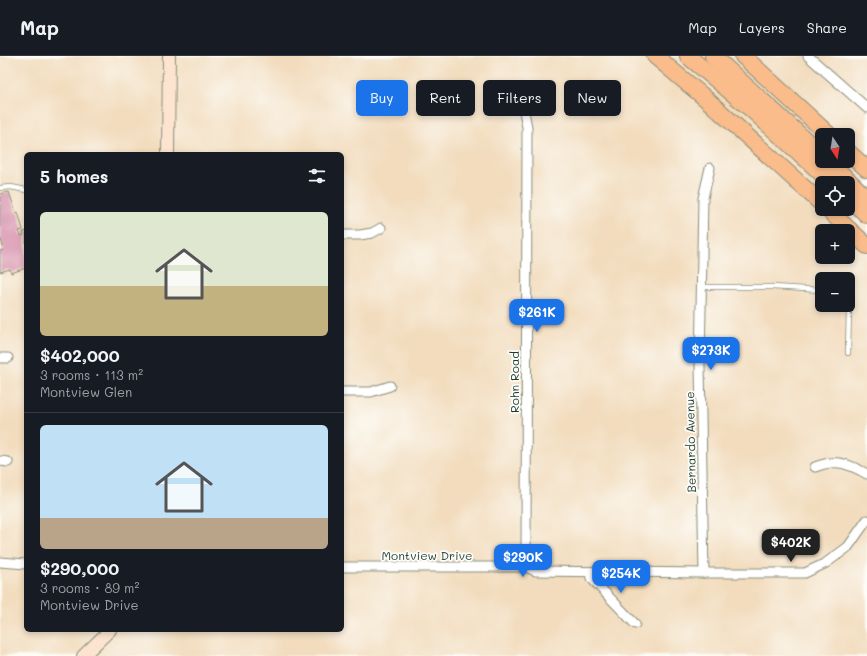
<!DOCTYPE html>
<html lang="en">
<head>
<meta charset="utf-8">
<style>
  :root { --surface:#171b24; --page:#242831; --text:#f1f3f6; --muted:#9ea1a6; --line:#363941; --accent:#1a73e8 }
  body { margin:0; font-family:Mali,sans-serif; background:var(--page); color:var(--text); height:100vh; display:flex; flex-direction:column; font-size:15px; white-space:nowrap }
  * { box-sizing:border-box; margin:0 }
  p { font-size:13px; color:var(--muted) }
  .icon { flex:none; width:22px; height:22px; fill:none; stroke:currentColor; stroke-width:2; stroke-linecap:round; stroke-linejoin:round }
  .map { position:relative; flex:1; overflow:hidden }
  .side { position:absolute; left:24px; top:96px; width:320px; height:480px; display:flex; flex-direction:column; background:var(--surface); border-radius:6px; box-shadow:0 2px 6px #0003 }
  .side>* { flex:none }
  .top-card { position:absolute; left:356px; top:24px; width:380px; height:36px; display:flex; gap:8px }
  .needle { width:26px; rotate:168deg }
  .controls { position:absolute; left:815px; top:72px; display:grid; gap:8px }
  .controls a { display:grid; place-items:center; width:40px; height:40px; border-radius:6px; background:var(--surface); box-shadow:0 2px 6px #0003; font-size:20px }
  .price { position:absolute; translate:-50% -34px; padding:0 9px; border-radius:8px; background:var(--accent); color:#fff; font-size:13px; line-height:26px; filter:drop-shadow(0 1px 2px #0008) }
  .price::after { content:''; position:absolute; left:50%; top:24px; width:12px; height:9px; margin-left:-6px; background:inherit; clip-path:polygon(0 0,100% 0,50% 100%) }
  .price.on { background:#222; color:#fff }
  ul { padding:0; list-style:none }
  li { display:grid; align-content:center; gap:8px; height:212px; padding:0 16px }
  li+li { border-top:1px solid var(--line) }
  li span { display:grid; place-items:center; height:124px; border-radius:6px; color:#555 }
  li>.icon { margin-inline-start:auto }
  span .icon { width:72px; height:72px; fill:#fffc; stroke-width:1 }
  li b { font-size:17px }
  h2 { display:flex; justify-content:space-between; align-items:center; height:48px; padding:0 16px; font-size:17px }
  .chip { padding:0 14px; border-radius:6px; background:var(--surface); box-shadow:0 2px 6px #0003; font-size:14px; line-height:36px }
  .chip.on { background:var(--accent); color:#fff }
  header { display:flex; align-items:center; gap:24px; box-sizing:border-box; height:56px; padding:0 20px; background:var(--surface); border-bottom:1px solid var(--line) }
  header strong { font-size:19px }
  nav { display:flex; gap:22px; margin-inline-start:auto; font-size:14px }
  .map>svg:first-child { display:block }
  .building { fill:#d58ba9 }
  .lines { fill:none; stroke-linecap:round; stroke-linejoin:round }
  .lane-casing { stroke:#888c78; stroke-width:6 }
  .street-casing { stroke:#888c78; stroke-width:11 }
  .secondary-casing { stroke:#888c78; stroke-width:14 }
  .highway-casing { stroke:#888c78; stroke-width:18 }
  .lane { stroke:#fff; stroke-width:4.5 }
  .street { stroke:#fff; stroke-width:9 }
  .secondary { stroke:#fde4d0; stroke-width:12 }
  .highway { stroke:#f9bc8a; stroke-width:16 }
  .labels { text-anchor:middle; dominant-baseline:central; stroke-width:3.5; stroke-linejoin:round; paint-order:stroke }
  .street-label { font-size:12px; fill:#1f3d34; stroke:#fdfcf7 }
</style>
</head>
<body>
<header>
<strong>Map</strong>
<nav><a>Map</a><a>Layers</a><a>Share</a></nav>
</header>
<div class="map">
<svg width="867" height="600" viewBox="0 0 867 600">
  <rect width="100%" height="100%" fill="#fdfcf7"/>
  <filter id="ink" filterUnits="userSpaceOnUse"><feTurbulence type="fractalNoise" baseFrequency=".025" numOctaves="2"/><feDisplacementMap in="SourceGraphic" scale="8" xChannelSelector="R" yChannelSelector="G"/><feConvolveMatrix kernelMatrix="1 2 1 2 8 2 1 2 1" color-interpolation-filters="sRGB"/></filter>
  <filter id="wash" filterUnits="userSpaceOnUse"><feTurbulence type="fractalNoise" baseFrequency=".012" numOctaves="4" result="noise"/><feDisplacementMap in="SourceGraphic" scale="16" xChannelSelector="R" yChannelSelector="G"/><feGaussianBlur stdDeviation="0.9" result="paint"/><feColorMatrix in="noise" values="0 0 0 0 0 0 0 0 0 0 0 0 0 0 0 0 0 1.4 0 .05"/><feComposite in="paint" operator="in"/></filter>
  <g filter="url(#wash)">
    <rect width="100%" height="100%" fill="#f2dcbd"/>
    <g id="blocks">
      <path class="building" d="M9 136 16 157 18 156 23 174 19 175 21 180 24 179 23 176 26 175V212L11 217 10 213 0 216V195L4 194 1 183H0V138Z"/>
    </g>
  </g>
  <g filter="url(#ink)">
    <use href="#blocks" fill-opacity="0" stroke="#888c78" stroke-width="1"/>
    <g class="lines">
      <g class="lane-casing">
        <g id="lane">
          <path d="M0 132 11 131 26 134"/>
          <path d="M702 231H772L822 234"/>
          <path d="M848 246 849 251 848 297"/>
        </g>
      </g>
      <g class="street-casing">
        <g id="street">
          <path d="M808 0 867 52"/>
          <path d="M522 45 527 71 526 511"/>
          <path d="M342 179H360L372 177 381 172"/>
          <path d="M0 302H8"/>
          <path d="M342 336H371L390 330"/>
          <path d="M0 405 8 406"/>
          <path d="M815 411C837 403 847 407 867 418"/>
          <path d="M0 506 26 508"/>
          <path d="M342 511H526L535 515 704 517H805L826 507 848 491 867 464"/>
          <path d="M590 516 591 522 635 568"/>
          <path d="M704 517 700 309 703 142 710 112"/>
        </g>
      </g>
      <g class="secondary-casing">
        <g id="secondary">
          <path d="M168 98 169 0"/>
          <path d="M83 600 110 574"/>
        </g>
      </g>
      <g class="highway-casing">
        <g id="highway">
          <path d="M655 0 705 42 822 148"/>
          <path d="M688 0 750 52 832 127"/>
          <path d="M713 0 822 99"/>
          <path d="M743 0 829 79"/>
          <path d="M848 96 867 113"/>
          <path d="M828 105 867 142"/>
          <path d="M848 141 867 159"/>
          <path d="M827 153 867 190"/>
        </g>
      </g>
      <use href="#lane" class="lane"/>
      <use href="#street" class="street"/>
      <use href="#secondary" class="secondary"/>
      <use href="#highway" class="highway"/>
    </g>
  </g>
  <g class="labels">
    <g class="street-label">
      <text transform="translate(514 326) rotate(-90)">Rohn Road</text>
      <text transform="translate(690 386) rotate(-91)">Bernardo Avenue</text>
      <text x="427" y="499">Montview Drive</text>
    </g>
  </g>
</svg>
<div class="controls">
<a><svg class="needle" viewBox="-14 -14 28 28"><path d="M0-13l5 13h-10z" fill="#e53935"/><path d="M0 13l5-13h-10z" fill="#9ea1a6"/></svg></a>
<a><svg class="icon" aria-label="locate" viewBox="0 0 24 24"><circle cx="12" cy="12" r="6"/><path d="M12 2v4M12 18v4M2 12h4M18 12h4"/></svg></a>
<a>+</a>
<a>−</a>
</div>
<b class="price" style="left:537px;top:277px">$261K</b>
<b class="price" style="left:711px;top:315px">$273K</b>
<b class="price on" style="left:791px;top:507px">$402K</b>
<b class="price" style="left:523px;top:522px">$290K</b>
<b class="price" style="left:621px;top:538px">$254K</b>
<div class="top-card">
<a class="chip on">Buy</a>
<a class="chip">Rent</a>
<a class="chip">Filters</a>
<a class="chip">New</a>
</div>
<section class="side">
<h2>5 homes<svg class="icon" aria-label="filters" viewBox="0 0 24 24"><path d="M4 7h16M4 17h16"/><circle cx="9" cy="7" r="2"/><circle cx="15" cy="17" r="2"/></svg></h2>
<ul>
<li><span style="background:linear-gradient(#dfe7d0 60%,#c2b280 0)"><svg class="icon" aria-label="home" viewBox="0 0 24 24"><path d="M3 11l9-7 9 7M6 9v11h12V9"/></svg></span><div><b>$402,000</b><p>3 rooms · 113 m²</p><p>Montview Glen</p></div></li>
<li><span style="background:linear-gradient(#bfe0f5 75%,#b9a48a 0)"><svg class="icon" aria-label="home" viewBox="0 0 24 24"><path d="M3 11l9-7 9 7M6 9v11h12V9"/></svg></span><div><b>$290,000</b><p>3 rooms · 89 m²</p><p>Montview Drive</p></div></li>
</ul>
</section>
</div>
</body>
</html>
